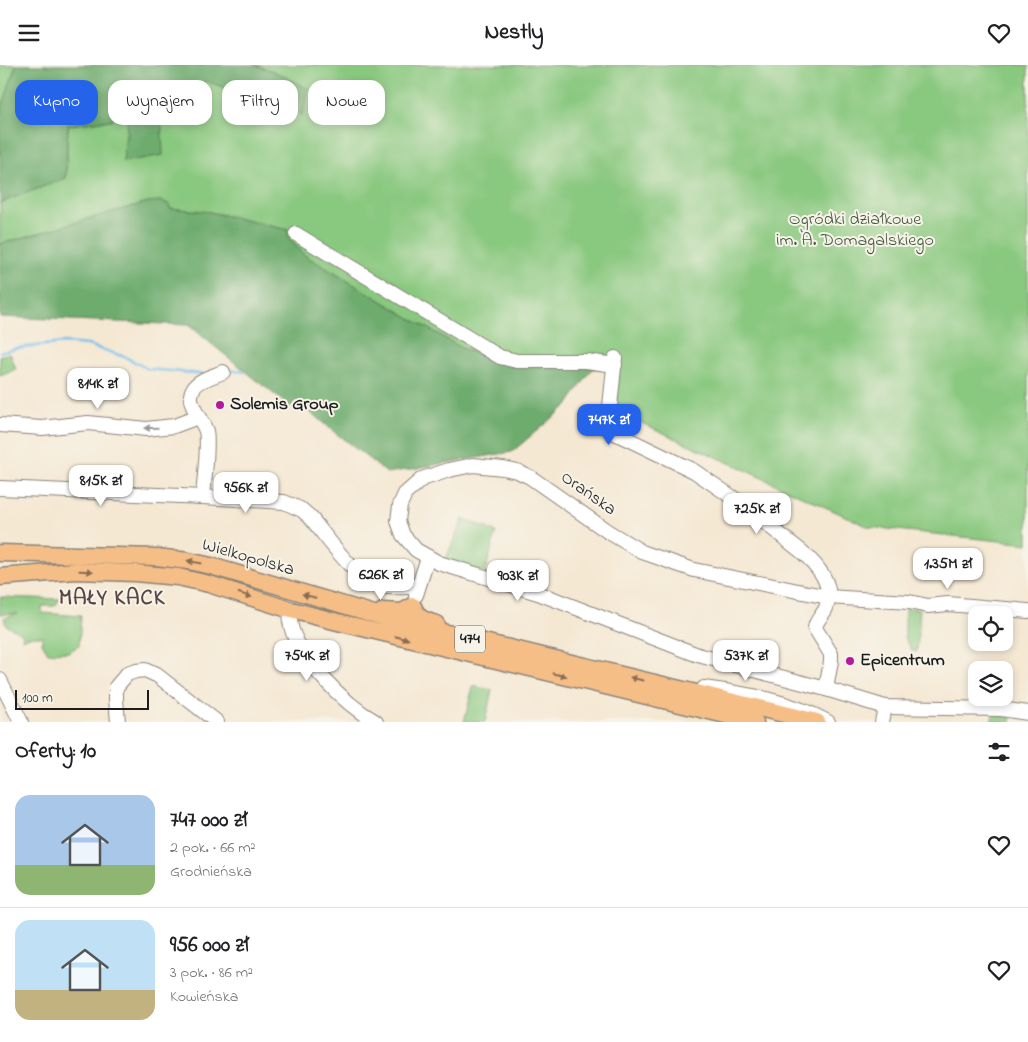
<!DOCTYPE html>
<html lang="pl">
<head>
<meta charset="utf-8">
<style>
  :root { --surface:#fff; --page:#f2f2f2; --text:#202124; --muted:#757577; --line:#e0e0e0; --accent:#2563eb }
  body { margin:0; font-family:"Indie Flower",sans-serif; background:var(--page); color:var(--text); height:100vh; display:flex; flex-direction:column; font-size:19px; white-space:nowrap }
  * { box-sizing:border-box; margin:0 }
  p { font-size:16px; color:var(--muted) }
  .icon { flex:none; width:28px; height:28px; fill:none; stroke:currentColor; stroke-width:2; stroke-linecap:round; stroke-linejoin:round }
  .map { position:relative; height:657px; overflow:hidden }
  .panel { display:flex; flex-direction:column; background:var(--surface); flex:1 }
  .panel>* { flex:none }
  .guide { position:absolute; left:15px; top:15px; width:500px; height:45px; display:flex; gap:10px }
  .buttons { position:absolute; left:968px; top:541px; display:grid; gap:10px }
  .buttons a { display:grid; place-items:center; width:45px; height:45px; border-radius:10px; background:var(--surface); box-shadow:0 2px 8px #0003; font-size:25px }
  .scale { position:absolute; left:15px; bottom:12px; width:134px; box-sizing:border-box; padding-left:5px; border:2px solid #1c1c1c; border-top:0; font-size:14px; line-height:18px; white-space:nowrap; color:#1c1c1c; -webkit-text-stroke:4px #f7f3e8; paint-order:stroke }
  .price { position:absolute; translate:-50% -42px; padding:0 11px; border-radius:10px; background:#fff; color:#222; font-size:16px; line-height:32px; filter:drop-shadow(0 1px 2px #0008) }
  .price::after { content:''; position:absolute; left:50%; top:30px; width:15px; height:11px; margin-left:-8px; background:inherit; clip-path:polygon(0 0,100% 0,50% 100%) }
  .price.on { background:var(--accent); color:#fff }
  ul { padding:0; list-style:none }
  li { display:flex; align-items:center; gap:15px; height:125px; padding:0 15px }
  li+li { border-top:1px solid var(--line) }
  li span { display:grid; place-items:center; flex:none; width:140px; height:100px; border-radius:15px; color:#555 }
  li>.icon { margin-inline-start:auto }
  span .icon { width:60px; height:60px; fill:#fffc; stroke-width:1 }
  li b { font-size:21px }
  h2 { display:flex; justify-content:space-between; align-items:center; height:60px; padding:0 15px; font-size:21px }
  .pill { padding:0 18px; border-radius:15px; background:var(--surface); box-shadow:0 2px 8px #0003; font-size:18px; line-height:45px }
  .pill.on { background:var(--accent); color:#fff }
  header { display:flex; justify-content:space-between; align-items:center; height:65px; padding:0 15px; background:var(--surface); font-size:22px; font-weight:700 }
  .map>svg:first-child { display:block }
  .green { fill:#89c87f; stroke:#52724e }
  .forest { fill:#6eac6e; stroke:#456445 }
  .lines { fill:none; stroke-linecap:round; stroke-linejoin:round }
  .stream { stroke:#73c0ed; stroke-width:2.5 }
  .minor-casing { stroke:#888278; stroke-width:16 }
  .major-casing { stroke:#888278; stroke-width:19 }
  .minor { stroke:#fff; stroke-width:14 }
  .major { stroke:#f6be87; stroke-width:16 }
  .oneway { fill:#999 }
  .oneway2 { fill:#896d52 }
  .poi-dot { fill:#b5179e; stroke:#f7f3e8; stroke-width:2 }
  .labels { text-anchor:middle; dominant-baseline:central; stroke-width:4; stroke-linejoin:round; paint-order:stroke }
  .shield { fill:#f7f3e8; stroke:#5e5c59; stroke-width:1 }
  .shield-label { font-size:16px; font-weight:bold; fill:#1c1c1c }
  .park-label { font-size:18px; fill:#42583f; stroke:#f7f3e8 }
  .poi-label { font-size:18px; font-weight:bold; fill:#1c1c1c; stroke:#f7f3e8; text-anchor:start }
  .street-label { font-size:18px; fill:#1c1c1c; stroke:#f7f3e8 }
  .district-label { font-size:22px; font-weight:bold; letter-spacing:1px; fill:#5c4545; stroke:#f7f3e8 }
</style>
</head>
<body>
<header><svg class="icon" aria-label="menu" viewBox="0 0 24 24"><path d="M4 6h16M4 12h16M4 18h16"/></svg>Nestly<svg class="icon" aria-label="heart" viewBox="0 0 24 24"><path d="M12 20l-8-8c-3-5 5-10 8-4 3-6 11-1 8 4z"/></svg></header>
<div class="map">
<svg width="1028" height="657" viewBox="0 0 1028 657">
  <rect width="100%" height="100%" fill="#f7f3e8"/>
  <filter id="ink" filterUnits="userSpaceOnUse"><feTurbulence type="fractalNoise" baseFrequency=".02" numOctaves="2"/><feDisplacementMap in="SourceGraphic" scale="10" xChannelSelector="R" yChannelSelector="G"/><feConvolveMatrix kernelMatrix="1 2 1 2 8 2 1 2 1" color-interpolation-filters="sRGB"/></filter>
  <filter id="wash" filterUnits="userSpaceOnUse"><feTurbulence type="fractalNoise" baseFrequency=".0096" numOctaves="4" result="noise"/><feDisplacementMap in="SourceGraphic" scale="20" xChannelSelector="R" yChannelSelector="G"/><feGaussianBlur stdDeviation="1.12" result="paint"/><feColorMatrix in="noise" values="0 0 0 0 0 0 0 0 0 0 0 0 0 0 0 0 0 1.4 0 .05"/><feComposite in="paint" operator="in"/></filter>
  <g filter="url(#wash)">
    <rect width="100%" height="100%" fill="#f5e8d3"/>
    <g class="green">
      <path d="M0 0H16L0 49Z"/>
      <path d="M254 0H1028V479L869 462 620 348 615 341 619 305 549 301H509L461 283 304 190 289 174 288 165 210 147 169 143 148 137 0 179V137L66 113 68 60 128 53 123 97 161 48 206 16 274 6Z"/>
      <path d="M10 288 16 305 0 311V291Z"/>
      <path d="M463 454 496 467 485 507 445 495Z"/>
      <path d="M0 532 60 534 55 541H42V548L81 551 79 581 68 587 48 588 42 578V571H29L23 574 22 568 6 560 4 553 17 548 0 549Z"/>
      <path d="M905 543 920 544 917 587 912 586 905 572Z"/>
      <path d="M473 621 492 625 485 657H464Z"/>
      <path d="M993 650 1012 652 1011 657H991Z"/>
    </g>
    <g class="forest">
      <path d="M16 0H254L274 6 309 24 302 50 206 16 161 48 163 90 123 97 128 53 68 60 66 113 0 138V49Z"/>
      <path d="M160 136 169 139 170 143 210 147 288 165 289 174 304 190 461 283 509 301 594 302 568 339 512 387 387 408 329 363 296 335 290 342 188 260 0 252V179L148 137Z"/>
    </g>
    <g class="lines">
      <g class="stream">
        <path d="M0 287 16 283 64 278 88 280 125 292 148 304 203 309"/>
        <path d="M228 305 244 307"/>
      </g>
    </g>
  </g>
  <g filter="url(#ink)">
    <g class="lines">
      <g class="minor-casing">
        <g id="minor">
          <path d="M296 169 500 292 517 296H586L615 300"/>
          <path d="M615 293 609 351V359L615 368 694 406 735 434 801 486C817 500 835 519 826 543 823 550 816 555 815 563L831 589V596L826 624"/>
          <path d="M0 360 42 363 88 358 146 364 174 361 198 352"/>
          <path d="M0 423 203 432 284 437 302 445 310 452C326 471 356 515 379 521 391 523 405 522 418 522"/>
          <path d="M203 432C204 417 209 378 206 366 202 354 185 338 193 324 197 315 214 311 223 307"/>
          <path d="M416 530 428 492"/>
          <path d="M291 545C290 548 289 553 290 556 295 592 346 640 376 657"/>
          <path d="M1028 546 948 539 928 541 909 537 828 532 694 505 642 487 607 466 530 412 517 406 503 403 473 400 449 405 422 414 405 429 400 440 398 456 403 470 416 485 439 498 538 528 698 590 826 624 885 642 1001 644 1028 648"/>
          <path d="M0 615 21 657"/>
          <path d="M704 623C747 629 789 636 828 657"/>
          <path d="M118 657 116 634V622L127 609 136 606 145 605 158 611 217 657"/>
          <path d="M882 657 885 642"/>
        </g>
      </g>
      <g class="major-casing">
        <g id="major">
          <path d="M0 488 157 492 188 496 211 501 405 558 817 657"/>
          <path d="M0 512 76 506 135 508 178 512 209 519 291 545 338 557 755 657"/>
          <path d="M383 546 402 547 413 541C418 554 423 555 436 559"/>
        </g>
      </g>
      <use href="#minor" class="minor"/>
      <use href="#major" class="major"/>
    </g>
    <defs><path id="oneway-solid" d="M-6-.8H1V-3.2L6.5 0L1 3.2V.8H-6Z" transform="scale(1.25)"/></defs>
    <use class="oneway" href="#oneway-solid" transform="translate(151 363) rotate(179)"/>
    <g class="oneway2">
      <use href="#oneway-solid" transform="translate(194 497) rotate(-168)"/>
      <use href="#oneway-solid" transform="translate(86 506) rotate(2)"/>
      <use href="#oneway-solid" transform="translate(245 530) rotate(18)"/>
      <use href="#oneway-solid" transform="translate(309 531) rotate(-164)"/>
      <use href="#oneway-solid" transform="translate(402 573) rotate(13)"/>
      <use href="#oneway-solid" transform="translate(560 610) rotate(14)"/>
      <use href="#oneway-solid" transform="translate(637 614) rotate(-166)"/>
    </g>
  </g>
  <g class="poi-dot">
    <circle cx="220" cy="340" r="5"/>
    <circle cx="850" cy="596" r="5"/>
  </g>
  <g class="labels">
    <rect class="shield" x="455" y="560.5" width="30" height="27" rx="4"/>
    <g class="shield-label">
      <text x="470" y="574">474</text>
    </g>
    <g class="park-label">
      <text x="855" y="155">Ogródki działkowe<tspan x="855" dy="21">im. A. Domagalskiego</tspan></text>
    </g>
    <g class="poi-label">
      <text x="230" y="340">Solemis Group</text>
      <text x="860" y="596">Epicentrum</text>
    </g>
    <g class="street-label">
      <text transform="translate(588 429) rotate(35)">Orańska</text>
      <text transform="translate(248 493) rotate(16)">Wielkopolska</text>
    </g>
    <g class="district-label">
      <text x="112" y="534">MAŁY KACK</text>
    </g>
  </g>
</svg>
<div class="buttons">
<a><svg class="icon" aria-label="locate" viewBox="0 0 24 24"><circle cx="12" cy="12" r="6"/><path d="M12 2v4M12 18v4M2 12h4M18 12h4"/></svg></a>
<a><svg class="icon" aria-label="layers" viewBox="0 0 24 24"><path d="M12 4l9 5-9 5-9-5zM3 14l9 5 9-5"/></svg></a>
</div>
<div class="scale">100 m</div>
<b class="price" style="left:98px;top:345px">814K zł</b>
<b class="price on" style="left:609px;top:381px">747K zł</b>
<b class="price" style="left:101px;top:442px">815K zł</b>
<b class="price" style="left:246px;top:449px">956K zł</b>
<b class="price" style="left:757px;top:470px">725K zł</b>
<b class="price" style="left:948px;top:525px">1.35M zł</b>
<b class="price" style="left:381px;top:536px">626K zł</b>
<b class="price" style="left:518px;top:537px">903K zł</b>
<b class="price" style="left:307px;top:617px">754K zł</b>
<b class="price" style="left:746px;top:617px">537K zł</b>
<div class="guide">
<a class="pill on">Kupno</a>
<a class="pill">Wynajem</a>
<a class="pill">Filtry</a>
<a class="pill">Nowe</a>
</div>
</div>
<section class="panel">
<h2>Oferty: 10<svg class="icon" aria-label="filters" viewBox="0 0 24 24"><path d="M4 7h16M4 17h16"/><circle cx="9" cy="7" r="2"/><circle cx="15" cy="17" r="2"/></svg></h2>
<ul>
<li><span style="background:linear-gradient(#a9c7e8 70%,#8fb573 0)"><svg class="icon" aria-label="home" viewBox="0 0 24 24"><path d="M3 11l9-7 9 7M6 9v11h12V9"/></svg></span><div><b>747 000 zł</b><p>2 pok. · 66 m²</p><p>Grodnieńska</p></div><svg class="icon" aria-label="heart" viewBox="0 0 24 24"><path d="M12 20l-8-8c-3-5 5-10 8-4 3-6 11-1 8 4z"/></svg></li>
<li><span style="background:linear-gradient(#bfe0f5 70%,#c2b280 0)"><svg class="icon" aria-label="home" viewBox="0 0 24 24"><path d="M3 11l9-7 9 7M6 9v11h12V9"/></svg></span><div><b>956 000 zł</b><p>3 pok. · 86 m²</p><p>Kowieńska</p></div><svg class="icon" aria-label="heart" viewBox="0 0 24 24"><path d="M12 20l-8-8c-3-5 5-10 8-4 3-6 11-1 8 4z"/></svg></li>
</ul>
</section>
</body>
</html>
